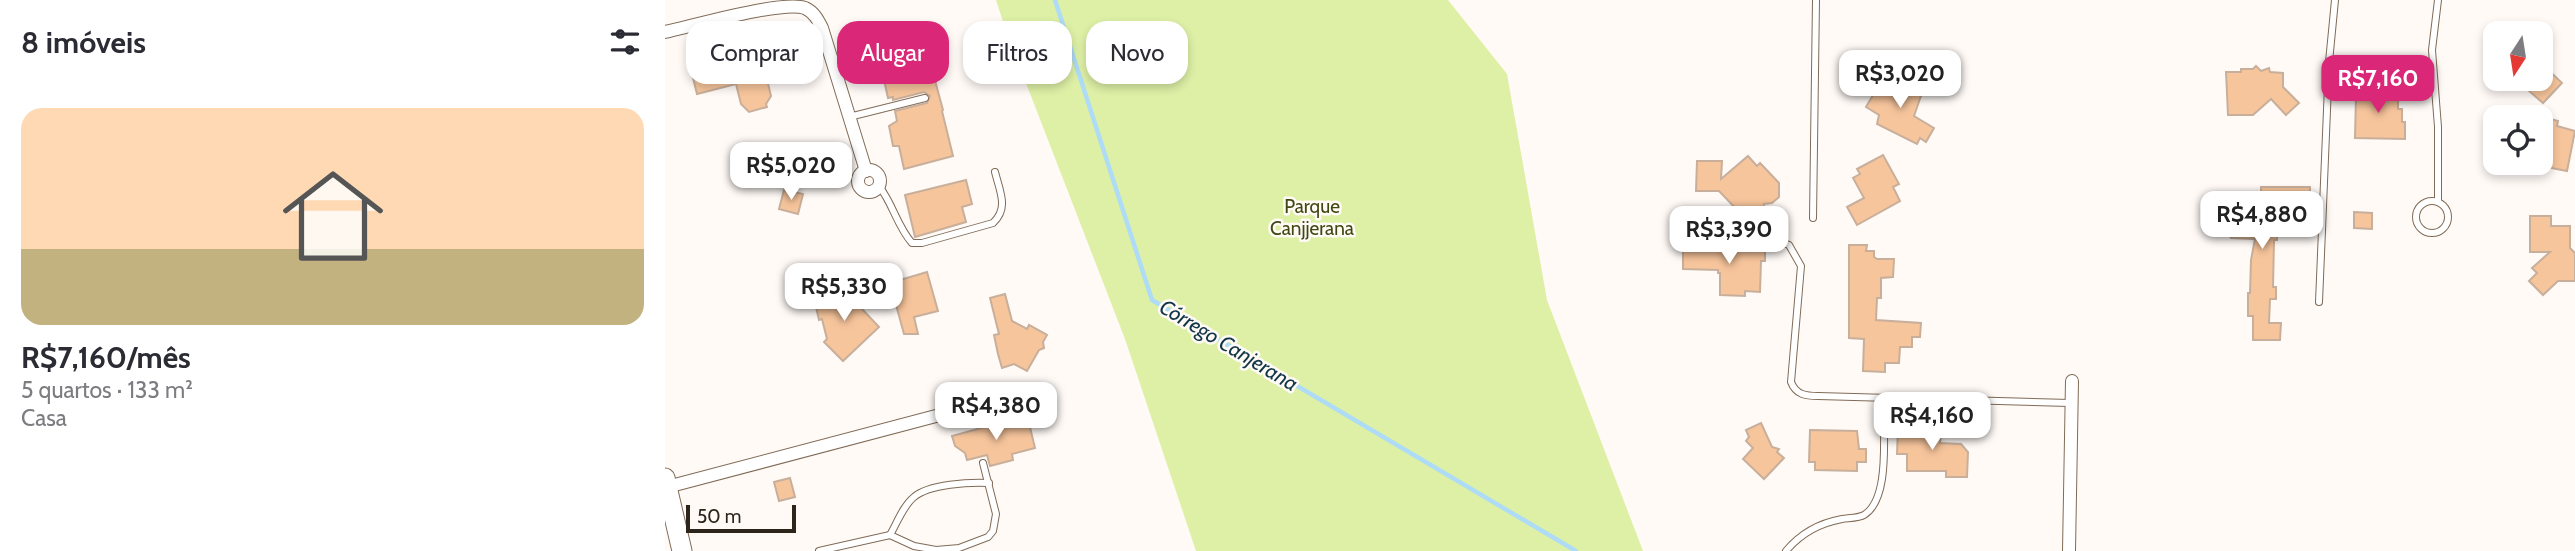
<!DOCTYPE html>
<html lang="pt">
<head>
<meta charset="utf-8">
<style>
  :root { --surface:#fff; --page:#f2f2f3; --text:#2b2b33; --muted:#7c7c81; --accent:#db2777 }
  body { margin:0; font-family:Cabin,sans-serif; background:var(--page); color:var(--text); height:100vh; display:flex; flex-direction:column; font-size:26px; white-space:nowrap }
  * { box-sizing:border-box; margin:0 }
  p { font-size:23px; color:var(--muted) }
  .icon { flex:none; width:38px; height:38px; fill:none; stroke:currentColor; stroke-width:2; stroke-linecap:round; stroke-linejoin:round }
  .map { position:relative; flex:1; overflow:hidden }
  .sheet { display:flex; flex-direction:column; background:var(--surface); width:665px }
  .sheet>* { flex:none }
  .banner { position:absolute; left:21px; top:21px; width:665px; height:63px; display:flex; gap:14px }
  .needle { width:46px; rotate:192deg }
  .fabs { position:absolute; left:1818px; top:21px; display:grid; gap:14px }
  .fabs a { display:grid; place-items:center; width:70px; height:70px; border-radius:14px; background:var(--surface); box-shadow:0 4px 10px #0003; font-size:35px }
  .scale { position:absolute; left:21px; bottom:18px; width:110px; box-sizing:border-box; padding-left:7px; border:4px solid #2d251c; border-top:0; font-size:19px; line-height:24px; white-space:nowrap; color:#2d251c; -webkit-text-stroke:5px #fffaf6; paint-order:stroke }
  .price { position:absolute; translate:-50% -60px; padding:0 16px; border-radius:14px; background:#fff; color:#222; font-size:23px; line-height:46px; filter:drop-shadow(0 2px 4px #0008) }
  .price::after { content:''; position:absolute; left:50%; top:42px; width:21px; height:16px; margin-left:-10px; background:inherit; clip-path:polygon(0 0,100% 0,50% 100%) }
  .price.on { background:var(--accent); color:#fff }
  ul { padding:0; list-style:none }
  li { display:grid; align-content:center; gap:14px; height:371px; padding:0 21px }
  li span { display:grid; place-items:center; height:217px; border-radius:21px; color:#555 }
  li>.icon { margin-inline-start:auto }
  span .icon { width:126px; height:126px; fill:#fffc; stroke-width:1 }
  li b { font-size:30px }
  h2 { display:flex; justify-content:space-between; align-items:center; height:84px; padding:0 21px; font-size:30px }
  .pill { padding:0 24px; border-radius:21px; background:var(--surface); box-shadow:0 4px 10px #0003; font-size:24px; line-height:63px }
  .pill.on { background:var(--accent); color:#fff }
  main { display:flex; flex:1; min-height:0 }
  .map>svg:first-child { display:block }
  .green { fill:#def0a6 }
  .lines { fill:none; stroke-linecap:round; stroke-linejoin:round }
  .stream { stroke:#aedbf5; stroke-width:4.5 }
  .building { fill:#f7c59c; stroke:#c8af9b; stroke-width:2 }
  .lane-casing { stroke:#806b57; stroke-width:8 }
  .street-casing { stroke:#806b57; stroke-width:14 }
  .secondary-casing { stroke:#806b57; stroke-width:21 }
  .lane { stroke:#fff; stroke-width:6 }
  .street { stroke:#fff; stroke-width:12 }
  .secondary { stroke:#fff; stroke-width:19 }
  .labels { text-anchor:middle; dominant-baseline:central; stroke-width:5; stroke-linejoin:round; paint-order:stroke }
  .park-label { font-size:19px; fill:#3e4812; stroke:#fffaf6 }
  .water-label { font-size:21px; font-style:italic; fill:#113647; stroke:#fffaf6 }
</style>
</head>
<body>
<main>
<section class="sheet">
<h2>8 imóveis<svg class="icon" aria-label="filters" viewBox="0 0 24 24"><path d="M4 7h16M4 17h16"/><circle cx="9" cy="7" r="2"/><circle cx="15" cy="17" r="2"/></svg></h2>
<ul>
<li><span style="background:linear-gradient(#ffd9b3 65%,#c2b280 0)"><svg class="icon" aria-label="home" viewBox="0 0 24 24"><path d="M3 11l9-7 9 7M6 9v11h12V9"/></svg></span><div><b>R$7,160/mês</b><p>5 quartos · 133 m²</p><p>Casa</p></div></li>
</ul>
</section>
<div class="map">
<svg width="1910" height="551" viewBox="0 0 1910 551">
  <rect width="100%" height="100%" fill="#fffaf6"/>
  <path class="green" d="M331 0H783L842 74 882 300 978 551H531L460 339 342 34Z"/>
  <g class="lines">
    <path class="stream" d="M390 0 487 300 911 551"/>
  </g>
  <g class="building">
    <path d="M259 40 278 110 277 111 288 156 239 169 234 146H228L224 126 232 121 230 111 262 103 265 96 259 92 228 100V97L223 98 217 71 207 73 204 59 237 50 236 46Z"/>
    <path d="M92 53 97 67 99 66 106 96 101 104 102 107 84 112 76 104 71 84 32 94 26 70Z"/>
    <path d="M1876 63 1897 83 1878 103 1863 90 1876 79Z"/>
    <path d="M1591 66 1596 71 1604 68 1605 72 1618 73V87L1634 103 1621 115 1606 99 1588 115H1563L1561 72H1576V69H1588Z"/>
    <path d="M1240 79 1258 90 1249 116 1269 128 1261 142 1255 138 1252 144 1212 124 1214 115 1201 107 1217 80 1222 83 1234 80 1239 82Z"/>
    <path d="M1697 86 1723 87V97H1733V109H1737V122H1740V139L1690 138 1691 96H1696Z"/>
    <path d="M1878 117 1893 121 1892 126 1910 131 1902 171 1876 166Z"/>
    <path d="M1218 155 1234 184 1228 187 1235 201 1192 225 1182 207 1199 198 1188 178 1195 174 1192 169Z"/>
    <path d="M1083 156 1092 166 1095 163 1114 183V197L1107 203 1099 204 1098 213 1095 216 1077 215 1054 191H1031L1032 161H1057L1056 179Z"/>
    <path d="M301 180 307 204 297 207 301 222 250 237 240 195Z"/>
    <path d="M1596 187H1645V199H1611L1612 240H1609L1608 287H1611V299H1605L1604 323H1616L1615 340H1588V316H1583V293H1585L1586 260 1590 239 1566 238 1565 236 1566 201H1589L1590 194H1596Z"/>
    <path d="M119 190 138 194 133 214 114 209Z"/>
    <path d="M1689 212 1707 213V229L1689 228Z"/>
    <path d="M1865 216H1886V226H1905V248L1910 253V281H1893L1878 295 1864 281 1872 273 1867 268 1885 252H1865Z"/>
    <path d="M1184 245H1202L1201 251H1209V257L1212 259H1229L1228 277 1216 278V298H1212L1211 320 1256 323 1255 337H1247V347H1235L1234 363H1220V372L1198 371 1199 339 1184 338Z"/>
    <path d="M1057 246H1100V261H1096L1095 292 1080 291V296L1055 295V273H1053V270L1018 269V247L1057 249Z"/>
    <path d="M262 272 273 311 249 317 253 334H239L225 283Z"/>
    <path d="M163 290 165 302 194 294 197 309 214 327 178 361 159 342 162 339 157 319 154 320 148 294Z"/>
    <path d="M340 294 347 321 362 329 364 325 382 335 378 342 379 348 374 350 362 371 349 364 337 368 333 354 329 335 334 334 325 298Z"/>
    <path d="M363 419 370 448 347 454 348 460 325 466 322 455 302 460 300 453 290 446 287 436 342 421 345 423Z"/>
    <path d="M1096 423 1107 447 1114 449 1112 452 1119 458 1099 479 1078 459 1088 448 1081 441 1084 437 1081 430Z"/>
    <path d="M1233 427 1276 430 1275 443 1296 444 1303 452 1302 477H1281V471H1242V454H1232Z"/>
    <path d="M1145 430 1192 431 1194 449H1201V462H1192V471L1150 470V462H1144Z"/>
    <path d="M125 478 130 497 114 501 109 482Z"/>
  </g>
  <g class="lines">
    <g class="lane-casing">
      <g id="lane">
        <path d="M1773 0 1767 50 1773 127V201"/>
        <path d="M184 117 260 98"/>
        <path d="M214 186C228 204 232 226 247 243H257L328 223C344 208 335 192 330 172"/>
        <circle cx="1767" cy="217" r="16"/>
        <path d="M1148 218 1151 0"/>
        <path d="M1086 230 1124 245 1136 266 1126 382C1131 395 1141 396 1153 396L1405 403"/>
        <path d="M1654 302 1664 62 1670 0"/>
        <path d="M225 535C232 523 238 506 249 497 264 484 305 482 324 483"/>
        <path d="M154 551 225 535 249 546 271 550 294 548 323 537 328 531 331 514 318 463"/>
        <path d="M1121 551C1136 533 1155 523 1177 519 1184 518 1194 518 1199 515 1222 501 1219 450 1219 427"/>
      </g>
    </g>
    <g class="street-casing">
      <g id="street">
        <path d="M0 32C28 26 118 0 140 8 149 12 153 20 157 28L201 171"/>
        <circle cx="204" cy="181" r="11"/>
        <path d="M2 487 305 407"/>
        <path d="M1404 551 1407 381"/>
      </g>
    </g>
    <g class="secondary-casing">
      <path id="secondary" d="M0 478 17 551"/>
    </g>
    <use href="#lane" class="lane"/>
    <use href="#street" class="street"/>
    <use href="#secondary" class="secondary"/>
  </g>
  <g class="labels">
    <g class="park-label">
      <text x="647" y="206">Parque<tspan x="647" dy="22">Canjjerana</tspan></text>
    </g>
    <g class="water-label">
      <text transform="translate(564 345) rotate(31)">Córrego Canjerana</text>
    </g>
  </g>
</svg>
<div class="fabs">
<a><svg class="needle" viewBox="-14 -14 28 28"><path d="M0-13l5 13h-10z" fill="#e53935"/><path d="M0 13l5-13h-10z" fill="#7c7c81"/></svg></a>
<a><svg class="icon" aria-label="locate" viewBox="0 0 24 24"><circle cx="12" cy="12" r="6"/><path d="M12 2v4M12 18v4M2 12h4M18 12h4"/></svg></a>
</div>
<div class="scale">50 m</div>
<b class="price" style="left:1235px;top:110px">R$3,020</b>
<b class="price on" style="left:1713px;top:115px">R$7,160</b>
<b class="price" style="left:126px;top:202px">R$5,020</b>
<b class="price" style="left:1597px;top:251px">R$4,880</b>
<b class="price" style="left:1064px;top:266px">R$3,390</b>
<b class="price" style="left:179px;top:323px">R$5,330</b>
<b class="price" style="left:331px;top:442px">R$4,380</b>
<b class="price" style="left:1267px;top:452px">R$4,160</b>
<div class="banner">
<a class="pill">Comprar</a>
<a class="pill on">Alugar</a>
<a class="pill">Filtros</a>
<a class="pill">Novo</a>
</div>
</div>
</main>
</body>
</html>
